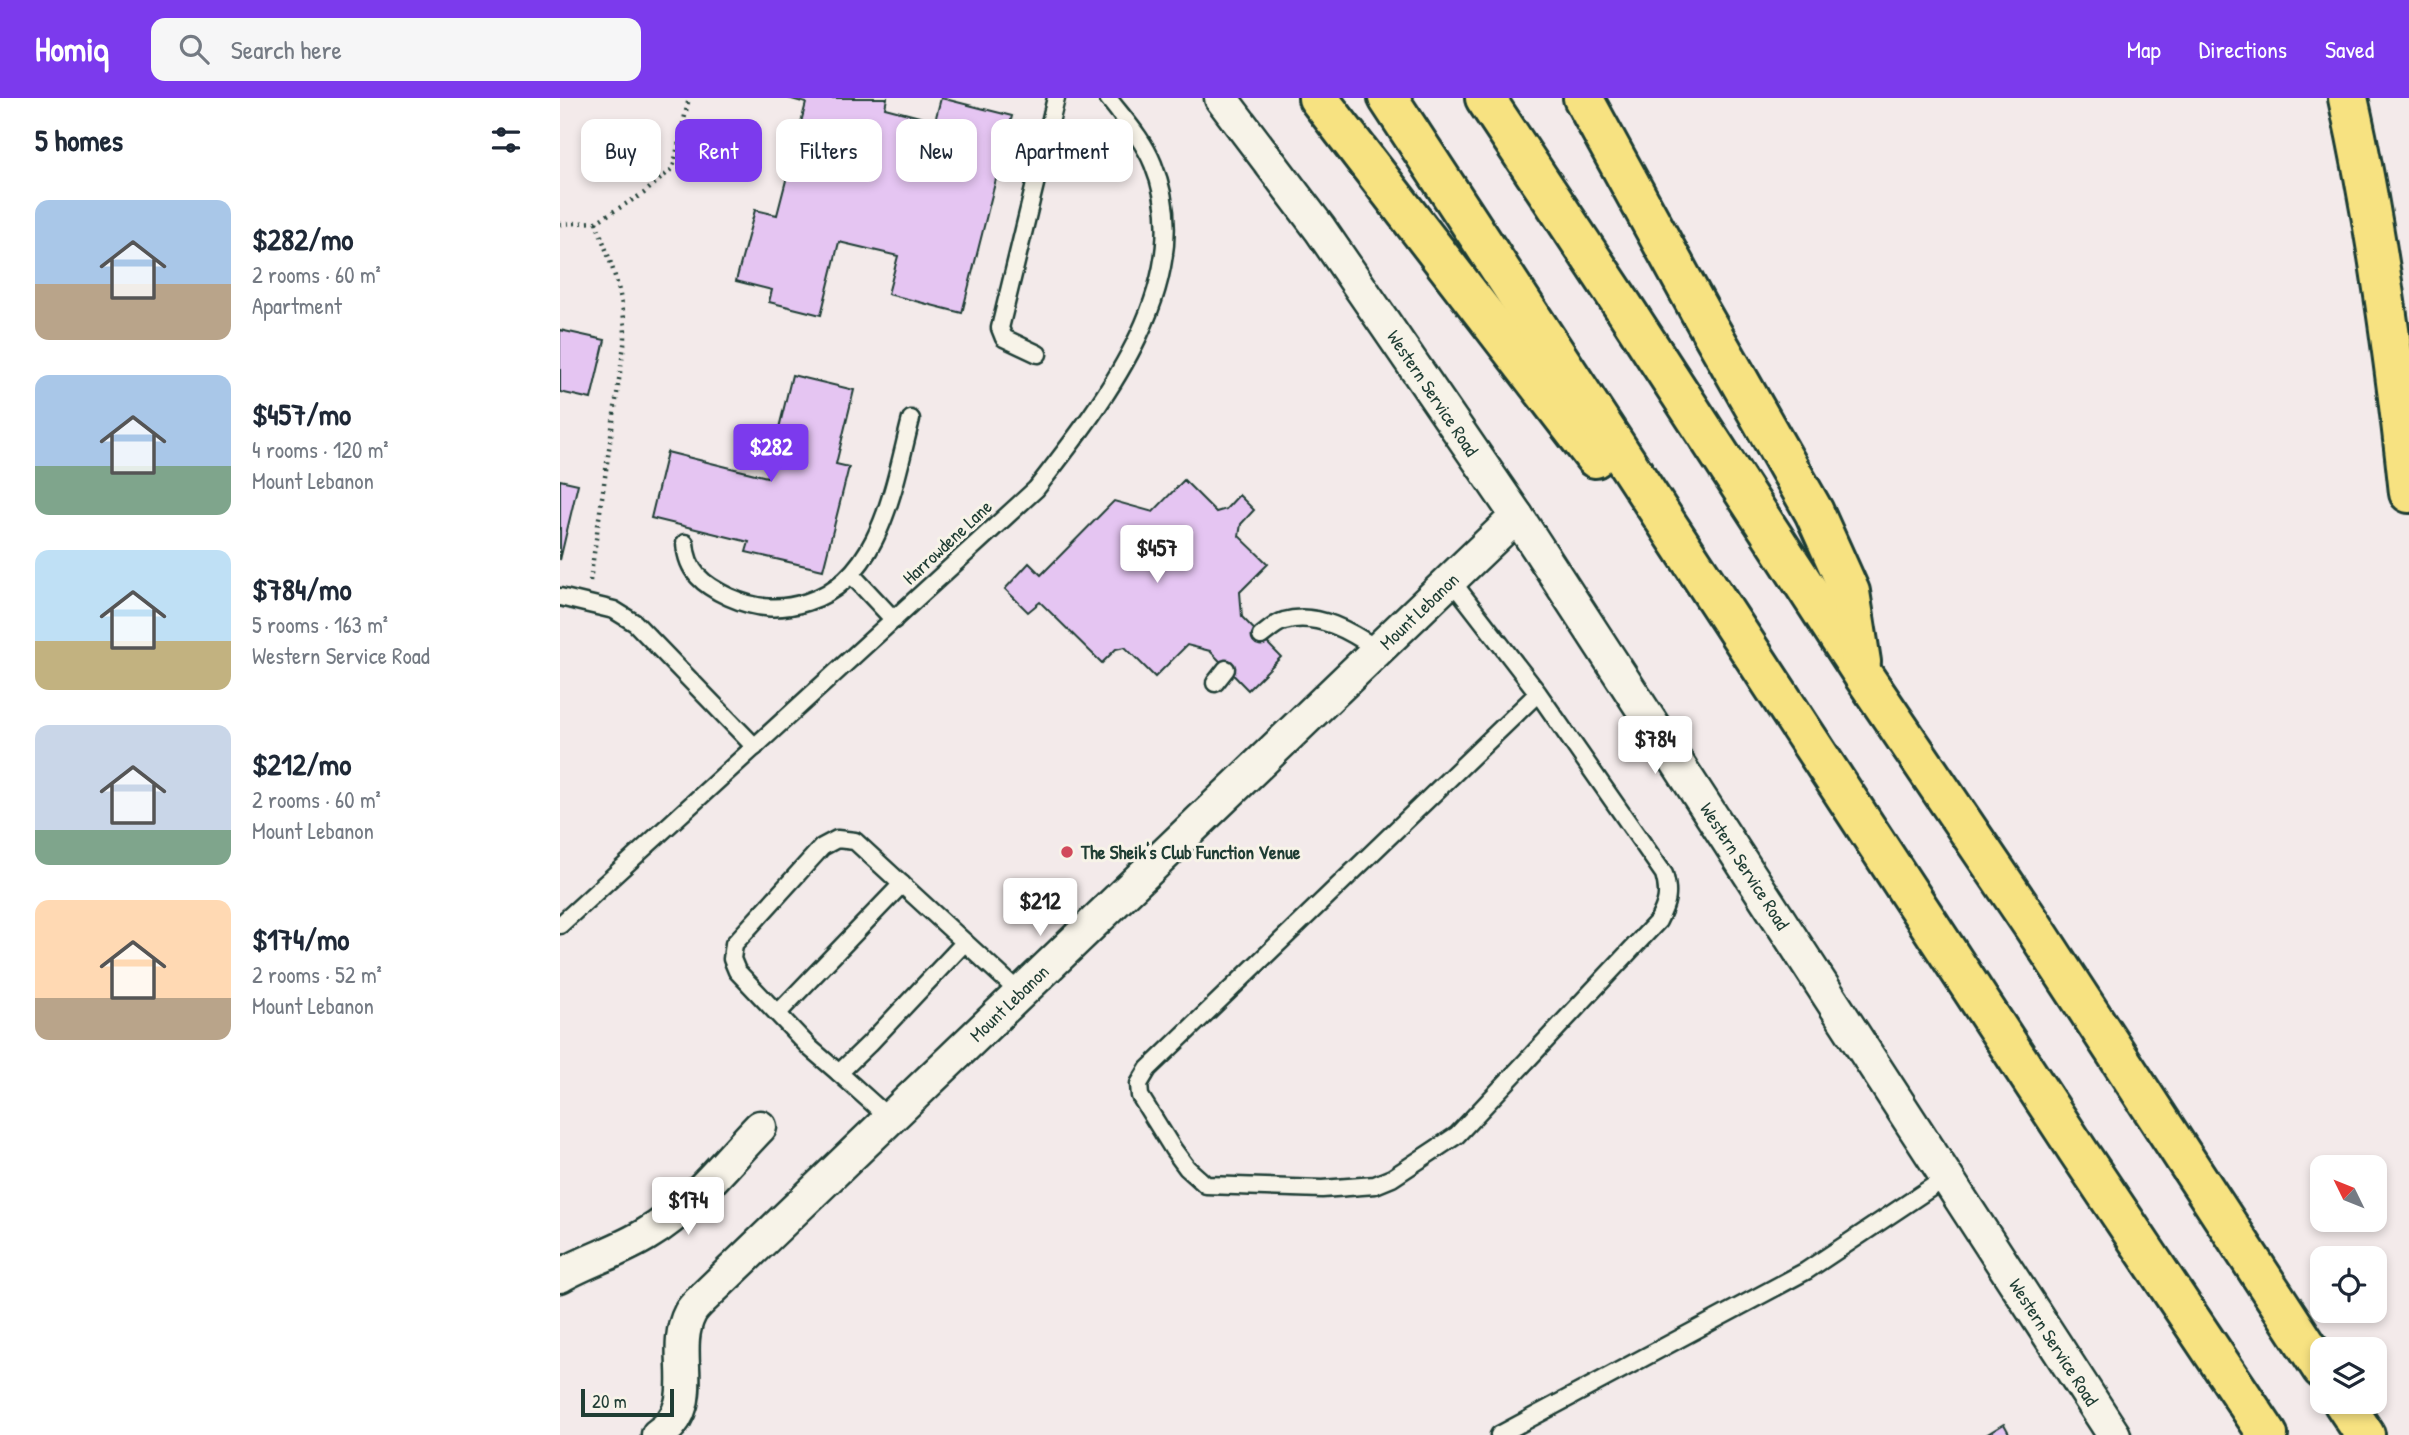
<!DOCTYPE html>
<html lang="en">
<head>
<meta charset="utf-8">
<style>
  :root { --surface:#fff; --page:#f6f6f7; --text:#1f2937; --muted:#747a83; --accent:#7c3aed }
  body { margin:0; font-family:"Patrick Hand",sans-serif; background:var(--page); color:var(--text); height:100vh; display:flex; flex-direction:column; font-size:26px; white-space:nowrap }
  * { box-sizing:border-box; margin:0 }
  p { font-size:23px; color:var(--muted) }
  .icon { flex:none; width:38px; height:38px; fill:none; stroke:currentColor; stroke-width:2; stroke-linecap:round; stroke-linejoin:round }
  .map { position:relative; flex:1; overflow:hidden }
  .panel { display:flex; flex-direction:column; background:var(--surface); width:560px }
  .panel>* { flex:none }
  .banner { position:absolute; left:21px; top:21px; width:665px; height:63px; display:flex; gap:14px }
  .needle { width:46px; rotate:313deg }
  .controls { position:absolute; left:1750px; top:1057px; display:grid; gap:14px }
  .controls a { display:grid; place-items:center; width:77px; height:77px; border-radius:14px; background:var(--surface); box-shadow:0 4px 10px #0003; font-size:35px }
  .scale { position:absolute; left:21px; bottom:18px; width:93px; box-sizing:border-box; padding-left:7px; border:4px solid #1f3d34; border-top:0; font-size:19px; line-height:24px; white-space:nowrap; color:#1f3d34; -webkit-text-stroke:5px #f7f3e8; paint-order:stroke }
  .price { position:absolute; translate:-50% -60px; padding:0 16px; border-radius:7px; background:#fff; color:#222; font-size:23px; line-height:46px; filter:drop-shadow(0 2px 4px #0008) }
  .price::after { content:''; position:absolute; left:50%; top:42px; width:21px; height:16px; margin-left:-10px; background:inherit; clip-path:polygon(0 0,100% 0,50% 100%) }
  .price.on { background:var(--accent); color:#fff }
  ul { padding:0; list-style:none }
  li { display:flex; align-items:center; gap:21px; height:175px; padding:0 35px }
  li span { display:grid; place-items:center; flex:none; width:196px; height:140px; border-radius:14px; color:#555 }
  li>.icon { margin-inline-start:auto }
  span .icon { width:84px; height:84px; fill:#fffc; stroke-width:1 }
  li b { font-size:30px }
  h2 { display:flex; justify-content:space-between; align-items:center; height:84px; padding:0 35px; font-size:30px }
  .tag { padding:0 24px; border-radius:14px; background:var(--surface); box-shadow:0 4px 10px #0003; font-size:24px; line-height:63px }
  .tag.on { background:var(--accent); color:#fff }
  header { display:flex; align-items:center; gap:42px; box-sizing:border-box; height:98px; padding:0 35px; background:var(--accent); color:#fff }
  header strong { font-size:33px }
  nav { display:flex; gap:38px; margin-inline-start:auto; font-size:24px }
  .search { width:490px; height:63px; background:var(--page); display:flex; align-items:center; gap:18px; box-sizing:border-box; padding:0 24px; border-radius:14px; color:var(--muted); font-size:26px }
  main { display:flex; flex:1; min-height:0 }
  .map>svg:first-child { display:block }
  .building { fill:#e5c5f2; stroke:#1f3d34; stroke-width:2 }
  .lines { fill:none; stroke-linecap:round; stroke-linejoin:round }
  .lane-casing { stroke:#1f3d34; stroke-width:21 }
  .street-casing { stroke:#1f3d34; stroke-width:37 }
  .primary-casing { stroke:#1f3d34; stroke-width:44 }
  .highway-casing { stroke:#1f3d34; stroke-width:44 }
  .path { stroke:#1f3d34; stroke-width:4.5; stroke-dasharray:2 5; stroke-linecap:butt }
  .lane { stroke:#f7f3e8; stroke-width:16 }
  .street { stroke:#f7f3e8; stroke-width:32 }
  .primary { stroke:#f7e281; stroke-width:38 }
  .highway { stroke:#f7e281; stroke-width:38 }
  .poi-dot { fill:#d1495b; stroke:#f7f3e8; stroke-width:2.5 }
  .labels { text-anchor:middle; dominant-baseline:central; stroke-width:6; stroke-linejoin:round; paint-order:stroke }
  .street-label { font-size:19px; fill:#1f3d34; stroke:#f7f3e8 }
  .poi-label { font-size:19px; font-weight:bold; fill:#1f3d34; stroke:#f7f3e8; text-anchor:start }
</style>
</head>
<body>
<header>
<strong>Homiq</strong>
<div class="search"><svg class="icon" aria-label="search" viewBox="0 0 24 24"><circle cx="10" cy="10" r="6"/><path d="M15 15l6 6"/></svg>Search here</div>
<nav><a>Map</a><a>Directions</a><a>Saved</a></nav>
</header>
<main>
<section class="panel">
<h2>5 homes<svg class="icon" aria-label="filters" viewBox="0 0 24 24"><path d="M4 7h16M4 17h16"/><circle cx="9" cy="7" r="2"/><circle cx="15" cy="17" r="2"/></svg></h2>
<ul>
<li><span style="background:linear-gradient(#a9c7e8 60%,#b9a48a 0)"><svg class="icon" aria-label="home" viewBox="0 0 24 24"><path d="M3 11l9-7 9 7M6 9v11h12V9"/></svg></span><div><b>$282/mo</b><p>2 rooms · 60 m²</p><p>Apartment</p></div></li>
<li><span style="background:linear-gradient(#a9c7e8 65%,#7fa58c 0)"><svg class="icon" aria-label="home" viewBox="0 0 24 24"><path d="M3 11l9-7 9 7M6 9v11h12V9"/></svg></span><div><b>$457/mo</b><p>4 rooms · 120 m²</p><p>Mount Lebanon</p></div></li>
<li><span style="background:linear-gradient(#bfe0f5 65%,#c2b280 0)"><svg class="icon" aria-label="home" viewBox="0 0 24 24"><path d="M3 11l9-7 9 7M6 9v11h12V9"/></svg></span><div><b>$784/mo</b><p>5 rooms · 163 m²</p><p>Western Service Road</p></div></li>
<li><span style="background:linear-gradient(#c9d6e8 75%,#7fa58c 0)"><svg class="icon" aria-label="home" viewBox="0 0 24 24"><path d="M3 11l9-7 9 7M6 9v11h12V9"/></svg></span><div><b>$212/mo</b><p>2 rooms · 60 m²</p><p>Mount Lebanon</p></div></li>
<li><span style="background:linear-gradient(#ffd9b3 70%,#b9a48a 0)"><svg class="icon" aria-label="home" viewBox="0 0 24 24"><path d="M3 11l9-7 9 7M6 9v11h12V9"/></svg></span><div><b>$174/mo</b><p>2 rooms · 52 m²</p><p>Mount Lebanon</p></div></li>
</ul>
</section>
<div class="map">
<svg width="1849" height="1337" viewBox="0 0 1849 1337">
  <rect width="100%" height="100%" fill="#f3eaea"/>
  <filter id="ink" filterUnits="userSpaceOnUse"><feTurbulence type="fractalNoise" baseFrequency=".0143" numOctaves="2"/><feDisplacementMap in="SourceGraphic" scale="14" xChannelSelector="R" yChannelSelector="G"/><feConvolveMatrix kernelMatrix="1 2 1 2 8 2 1 2 1" color-interpolation-filters="sRGB"/></filter>
  <g filter="url(#ink)">
    <g class="building">
      <path d="M228 0H327L325 10 375 23 381 0 452 18 402 215 328 196 338 158 279 144 261 217 209 204 212 192 176 183 195 112 217 117 246 5Z"/>
      <path d="M0 232 45 242 31 301 0 294Z"/>
      <path d="M232 277 294 292 276 366 289 369 263 472 186 454 189 444 91 420 107 354 207 379Z"/>
      <path d="M0 382 18 386 0 462Z"/>
      <path d="M624 382 656 414 666 411 679 397 694 412 681 426 679 438 708 466 680 494 682 519 721 559 688 592 650 553 627 547 595 579 565 549 556 551 542 565 480 504 468 514 445 491 469 465 481 477 554 403 593 414Z"/>
      <path d="M1444 1326 1450 1337H1426Z"/>
    </g>
    <g class="lines">
      <g class="lane-casing">
        <g id="lane">
          <path d="M478 256 444 240 440 230 496 0"/>
          <path d="M125 445C127 474 143 487 169 499 196 511 219 513 247 504 321 481 334 386 351 321"/>
          <path d="M292 477 334 522"/>
          <path d="M891 482 978 595 1104 776C1110 796 1107 806 1098 823L897 1037 832 1080 815 1087 762 1091 646 1087 627 1070 613 1051 580 998 579 986 588 971 978 595"/>
          <path d="M0 499 54 512 75 525 195 649"/>
          <path d="M701 538C708 533 716 525 724 523 757 513 792 534 818 552"/>
          <path d="M655 585 666 571"/>
          <path d="M0 827 476 391C543 305 641 182 593 66 583 41 564 21 548 0"/>
          <path d="M405 844 310 945 279 975 250 950 177 873 172 861 174 846 262 749 277 741 295 743 460 895"/>
          <path d="M218 915 342 786"/>
          <path d="M279 975 329 1020"/>
          <path d="M939 1337 1246 1173 1387 1079"/>
        </g>
      </g>
      <g class="street-casing">
        <g id="street">
          <path d="M661 0 760 131 957 418 1554 1337"/>
          <path d="M0 1178C28 1162 60 1153 87 1136 131 1110 165 1065 200 1029"/>
          <path d="M98 1337C144 1307 109 1255 130 1215 133 1209 139 1204 144 1199L957 418"/>
        </g>
      </g>
      <g class="primary-casing">
        <path id="primary" d="M1788 0C1817 130 1835 263 1849 395"/>
      </g>
      <g class="highway-casing">
        <g id="highway">
          <path d="M758 0 1035 360"/>
          <path d="M828 0 1518 1053 1708 1337"/>
          <path d="M925 0 1067 214 1303 577 1473 828 1762 1271"/>
          <path d="M1023 0 1139 212 1254 414 1290 494 1301 564"/>
          <path d="M1783 1304 1805 1337"/>
        </g>
      </g>
      <g class="path">
        <path d="M0 126 36 124 84 95 113 70 129 0"/>
        <path d="M30 483 65 240C65 198 50 163 36 124"/>
      </g>
      <use href="#lane" class="lane"/>
      <use href="#street" class="street"/>
      <use href="#primary" class="primary"/>
      <use href="#highway" class="highway"/>
    </g>
  </g>
  <circle class="poi-dot" cx="507" cy="754" r="7"/>
  <g class="labels">
    <g class="street-label">
      <text transform="translate(873 295) rotate(56)">Western Service Road</text>
      <text transform="translate(387 444) rotate(-43)">Harrowdene Lane</text>
      <text transform="translate(859 513) rotate(-44)">Mount Lebanon</text>
      <text transform="translate(1185 768) rotate(57)">Western Service Road</text>
      <text transform="translate(449 905) rotate(-44)">Mount Lebanon</text>
      <text transform="translate(1494 1244) rotate(57)">Western Service Road</text>
    </g>
    <g class="poi-label">
      <text x="521" y="754">The Sheik's Club Function Venue</text>
    </g>
  </g>
</svg>
<div class="controls">
<a><svg class="needle" viewBox="-14 -14 28 28"><path d="M0-13l5 13h-10z" fill="#e53935"/><path d="M0 13l5-13h-10z" fill="#747a83"/></svg></a>
<a><svg class="icon" aria-label="locate" viewBox="0 0 24 24"><circle cx="12" cy="12" r="6"/><path d="M12 2v4M12 18v4M2 12h4M18 12h4"/></svg></a>
<a><svg class="icon" aria-label="layers" viewBox="0 0 24 24"><path d="M12 4l9 5-9 5-9-5zM3 14l9 5 9-5"/></svg></a>
</div>
<div class="scale">20 m</div>
<b class="price on" style="left:211px;top:386px">$282</b>
<b class="price" style="left:597px;top:487px">$457</b>
<b class="price" style="left:1095px;top:678px">$784</b>
<b class="price" style="left:480px;top:840px">$212</b>
<b class="price" style="left:128px;top:1139px">$174</b>
<div class="banner">
<a class="tag">Buy</a>
<a class="tag on">Rent</a>
<a class="tag">Filters</a>
<a class="tag">New</a>
<a class="tag">Apartment</a>
</div>
</div>
</main>
</body>
</html>
